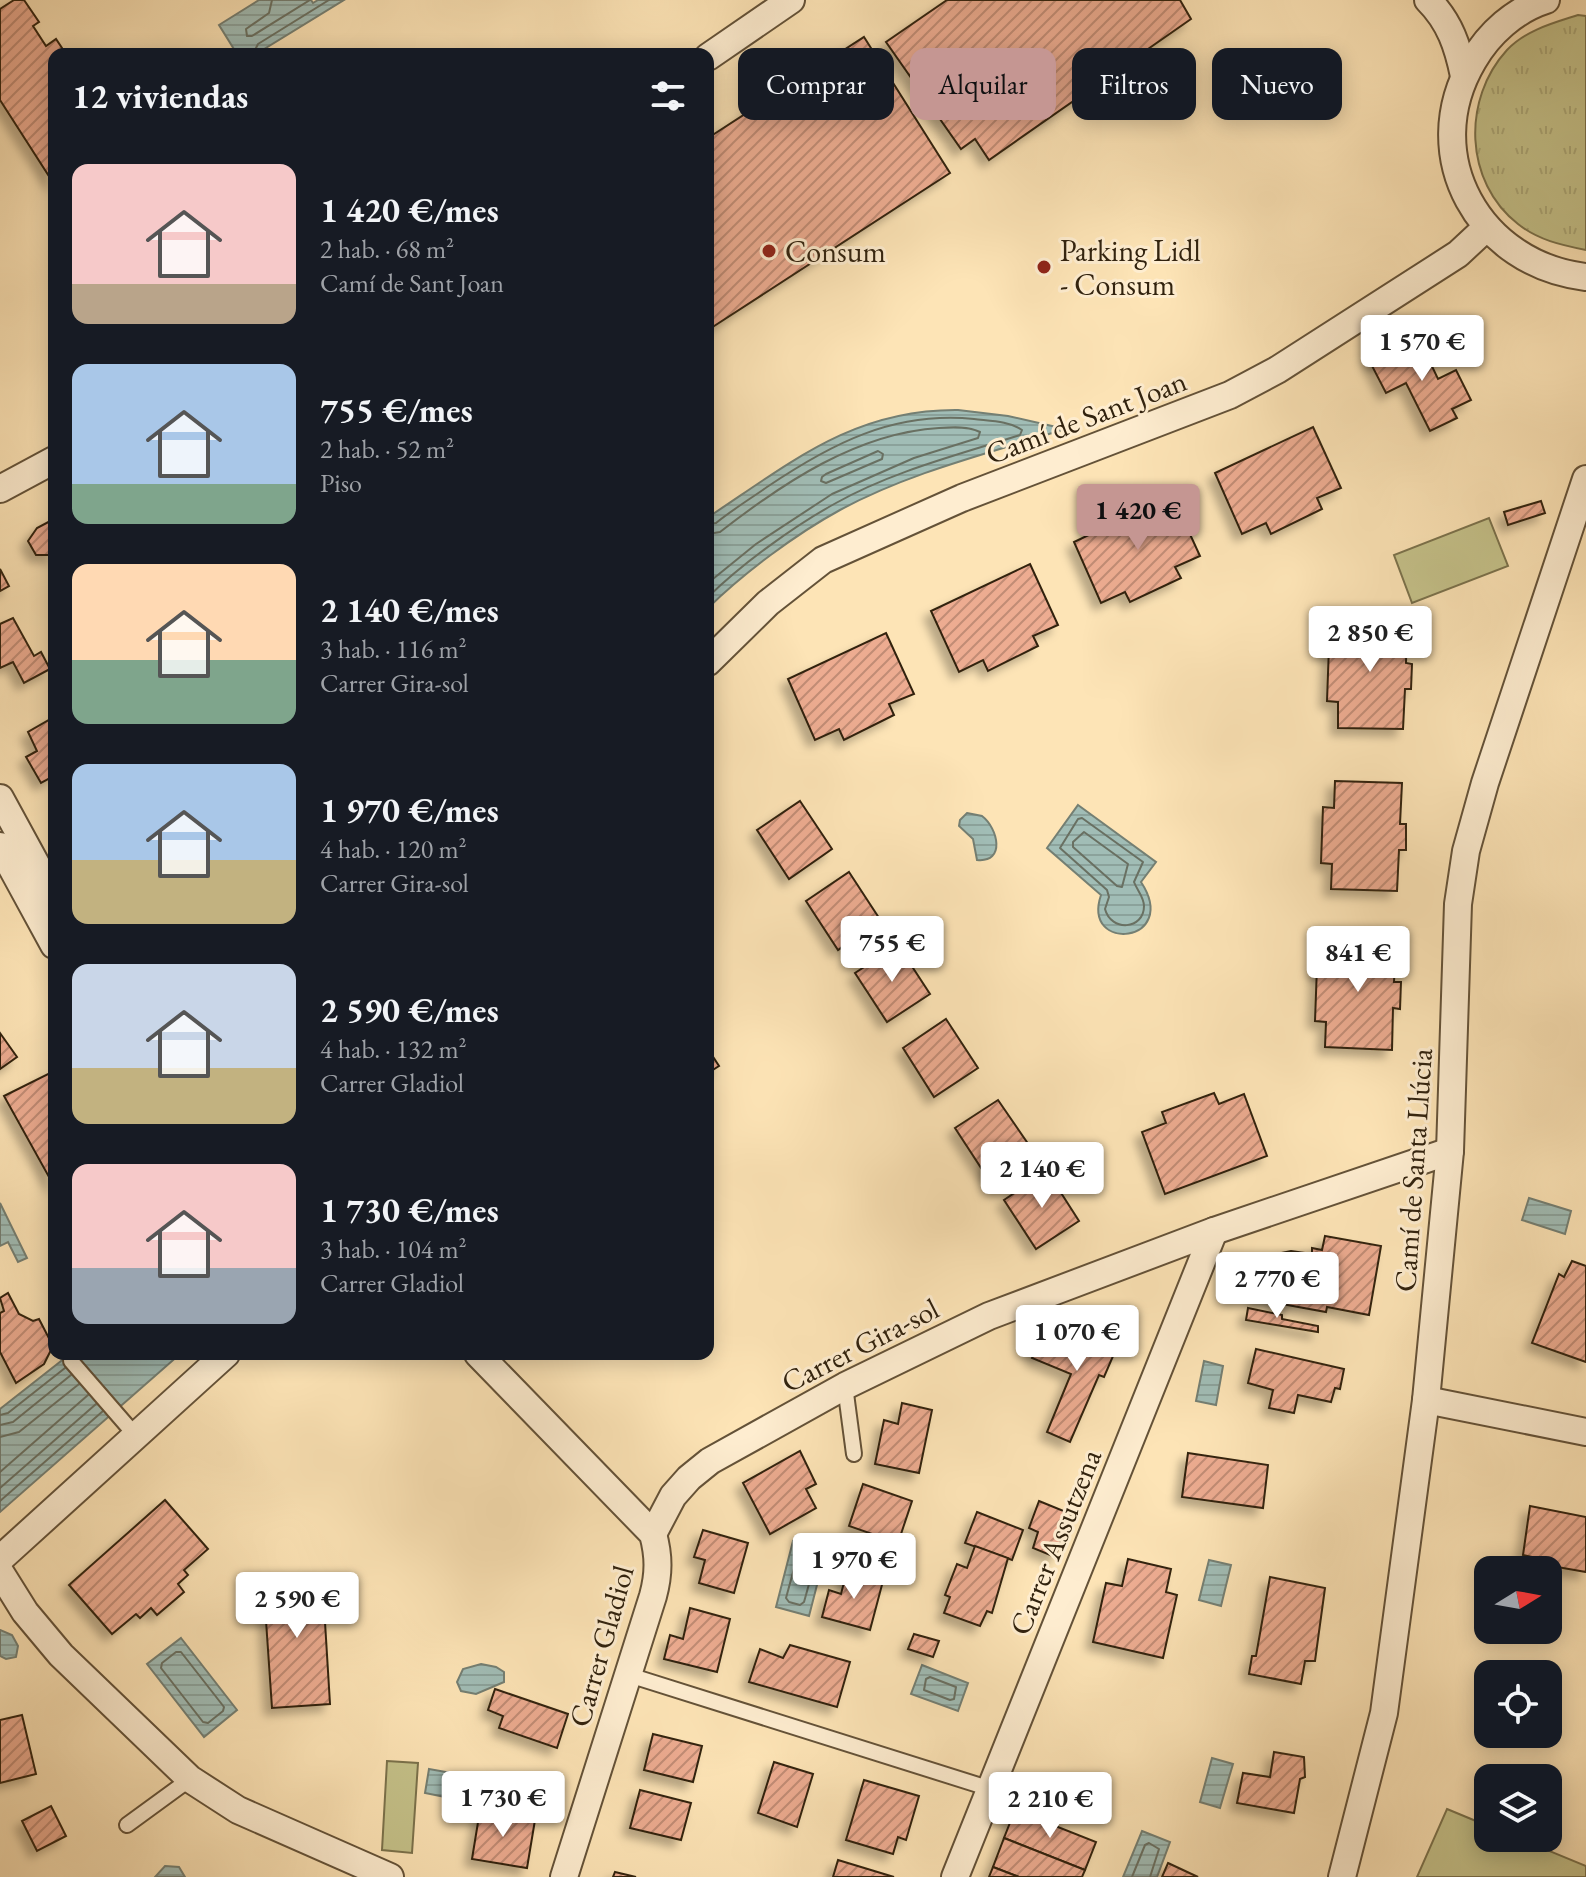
<!DOCTYPE html>
<html lang="es">
<head>
<meta charset="utf-8">
<style>
  :root { --surface:#171b24; --page:#242831; --text:#f1f3f6; --muted:#9ea1a6; --accent:#c59692 }
  body { margin:0; font-family:"EB Garamond",serif; background:var(--page); color:var(--text); height:100vh; display:flex; flex-direction:column; font-size:30px; white-space:nowrap }
  * { box-sizing:border-box; margin:0 }
  p { font-size:26px; color:var(--muted) }
  .icon { flex:none; width:44px; height:44px; fill:none; stroke:currentColor; stroke-width:2; stroke-linecap:round; stroke-linejoin:round }
  .map { position:relative; flex:1; overflow:hidden }
  .details { position:absolute; left:48px; top:48px; width:666px; height:1312px; display:flex; flex-direction:column; background:var(--surface); border-radius:16px; box-shadow:0 4px 20px #0003 }
  .details>* { flex:none }
  .top-card { position:absolute; left:738px; top:48px; width:728px; height:72px; display:flex; gap:16px }
  .needle { width:52px; rotate:79deg }
  .controls { position:absolute; left:1474px; top:1556px; display:grid; gap:16px }
  .controls a { display:grid; place-items:center; width:88px; height:88px; border-radius:16px; background:var(--surface); box-shadow:0 4px 20px #0003; font-size:40px }
  .price { position:absolute; translate:-50% -68px; padding:0 18px; border-radius:8px; background:#fff; color:#222; font-size:26px; line-height:52px; filter:drop-shadow(0 2px 4px #0008) }
  .price::after { content:''; position:absolute; left:50%; top:48px; width:24px; height:18px; margin-left:-12px; background:inherit; clip-path:polygon(0 0,100% 0,50% 100%) }
  .price.current { background:var(--accent); color:#111 }
  ul { padding:0; list-style:none }
  li { display:flex; align-items:center; gap:24px; height:200px; padding:0 24px }
  li span { display:grid; place-items:center; flex:none; width:224px; height:160px; border-radius:16px; color:#555 }
  li>.icon { margin-inline-start:auto }
  span .icon { width:96px; height:96px; fill:#fffc; stroke-width:1 }
  li b { font-size:34px }
  h2 { display:flex; justify-content:space-between; align-items:center; height:96px; padding:0 24px; font-size:34px }
  .pill { padding:0 28px; border-radius:16px; background:var(--surface); box-shadow:0 4px 20px #0003; font-size:28px; line-height:72px }
  .pill.current { background:var(--accent); color:#111 }
  .map>svg:first-child { display:block }
  .grass { fill:url(#grass-tufts); stroke:#7b724c; stroke-width:2 }
  .garden { fill:#c5c28a; stroke:#7b724c; stroke-width:2 }
  .water { fill:url(#water-rules); stroke:#747f73; stroke-width:2 }
  .lines { fill:none; stroke-linecap:round; stroke-linejoin:round }
  .shore { stroke:#697062; stroke-width:2 }
  .building { fill:url(#building-hatch); stroke:#31220e; stroke-width:2; filter:url(#shadow) }
  .lane-casing { stroke:#645238; stroke-width:18 }
  .street-casing { stroke:#645238; stroke-width:30 }
  .lane { stroke:#feedd0; stroke-width:14 }
  .street { stroke:#feedd0; stroke-width:26 }
  .poi-dot { fill:#8f2418; stroke:#feedd0; stroke-width:3 }
  .labels { text-anchor:middle; dominant-baseline:central; stroke-width:6; stroke-linejoin:round; paint-order:stroke }
  .poi-label { font-size:30px; fill:#31220e; stroke:#feedd0; text-anchor:start }
  .street-label { font-size:30px; fill:#31220e; stroke:#feedd0 }
</style>
</head>
<body>
<div class="map">
<svg width="1586" height="1877" viewBox="0 0 1586 1877">
  <defs>
    <pattern id="grass-tufts" width="24" height="20" patternUnits="userSpaceOnUse" patternTransform="scale(2)"><rect width="24" height="20" fill="#c5c28a"/><path d="M3 7l-1-3M5 7V3M7 7l1-3M15 17l-1-3M17 17v-4M19 17l1-3" fill="none" stroke="#aaa676"/></pattern>
    <pattern id="water-rules" width="6" height="5" patternUnits="userSpaceOnUse" patternTransform="scale(2)"><rect width="6" height="5" fill="#a1bdb6"/><path d="M0 2.5h6" fill="none" stroke="#8ba29b"/></pattern>
    <pattern id="building-hatch" width="6" height="6" patternUnits="userSpaceOnUse" patternTransform="scale(2)"><rect width="6" height="6" fill="#edac91"/><path d="M-1 1l2-2M0 6l6-6M5 7l2-2" fill="none" stroke="#c18c75"/></pattern>
    <filter id="shadow"><feDropShadow dx="-7" dy="7" stdDeviation="4" flood-color="#0004"/></filter>
  </defs>
  <rect width="100%" height="100%" fill="#fde4b6"/>
  <filter id="stains"><feTurbulence type="fractalNoise" baseFrequency=".0025" numOctaves="4"/><feColorMatrix values="0 0 0 0 .2 0 0 0 0 .09 0 0 0 0 .02 0 0 0 .5 -.17"/></filter>
  <radialGradient id="worn" r=".72"><stop offset=".6" stop-color="#630" stop-opacity="0"/><stop offset="1" stop-color="#630" stop-opacity=".3"/></radialGradient>
  <path class="grass" d="M1578 15 1586 16V250C1561 245 1538 240 1518 224 1464 182 1462 99 1507 50 1526 30 1553 23 1578 15Z"/>
  <g class="garden">
    <path d="M1489 518 1508 566 1412 603 1394 555Z"/>
    <path d="M387 1761 418 1763 412 1853 382 1850Z"/>
    <path d="M1447 1809 1488 1826V1838H1518L1586 1866V1877H1417Z"/>
  </g>
  <g class="water">
    <path d="M259 0H311L313 3 318 0H344L256 54H237L219 25Z"/>
    <path d="M958 410 1008 416 1065 429C990 453 910 472 840 510 796 534 745 572 708 608V519L713 514C794 460 856 409 958 410Z"/>
    <path d="M1078 805 1156 862 1141 882C1181 943 1081 954 1101 895L1047 848Z"/>
    <path d="M967 813 982 816C998 828 1006 863 977 860L973 839 959 826 960 820Z"/>
    <path d="M1529 1198 1571 1211 1565 1234 1522 1220Z"/>
    <path d="M0 1203 27 1258 18 1262 8 1242 0 1246Z"/>
    <path d="M70 1354H180L0 1512V1409Z"/>
    <path d="M1204 1361 1223 1366 1216 1405 1196 1401Z"/>
    <path d="M793 1541 826 1550 809 1616 776 1607Z"/>
    <path d="M1209 1560 1231 1565 1221 1606 1199 1600Z"/>
    <path d="M0 1630 12 1635 18 1646 16 1657 6 1659 0 1656Z"/>
    <path d="M181 1638 237 1710 204 1737 147 1664Z"/>
    <path d="M481 1664 496 1667 504 1672V1682L476 1694 461 1691 457 1682 463 1669Z"/>
    <path d="M922 1665 968 1683 958 1711 911 1694Z"/>
    <path d="M1212 1758 1233 1764 1220 1808 1200 1802Z"/>
    <path d="M429 1769 474 1777 470 1802 425 1793Z"/>
    <path d="M1142 1831 1170 1842 1157 1877H1123Z"/>
    <path d="M165 1866 179 1867 185 1877H155Z"/>
  </g>
  <g class="lines">
    <g class="shore">
      <path d="M272 0 269 13 246 29 247 36H252L310 0"/>
      <path d="M253 54 258 44 329 0"/>
      <path d="M878 451 883 454 882 459 826 483 821 481 822 477 826 474Z"/>
      <path d="M708 524 716 523C732 510 750 499 767 487 831 444 893 411 974 419 990 421 1009 421 1022 430L1020 435C958 455 893 471 836 503 794 526 743 563 708 597"/>
      <path d="M708 534 720 532C783 483 857 433 939 428 952 427 969 426 980 432L978 438 914 458 832 494 756 544 708 583"/>
      <path d="M1082 818 1143 862 1134 882C1137 890 1144 897 1144 906 1144 930 1111 932 1105 909L1109 897 1107 890 1060 848 1078 819Z"/>
      <path d="M1084 832 1128 864 1122 887 1117 886 1073 847V842Z"/>
      <path d="M0 1415 8 1413 65 1368"/>
      <path d="M0 1425 13 1422 71 1375"/>
      <path d="M0 1437 19 1432 79 1384"/>
      <path d="M0 1472 88 1395"/>
      <path d="M0 1488 96 1404"/>
      <path d="M0 1501 103 1411"/>
      <path d="M802 1552 813 1555 816 1559 804 1602 800 1605 789 1602 786 1598 798 1554Z"/>
      <path d="M176 1652H181L224 1707 223 1711 208 1723 203 1722 161 1668 162 1663Z"/>
      <path d="M930 1677 956 1687 954 1699 950 1700 924 1690 926 1679Z"/>
      <path d="M1132 1877 1145 1845 1149 1843 1159 1849 1150 1877"/>
    </g>
  </g>
  <g class="building">
    <path d="M14 0H24L39 22 33 26 46 46 56 39 66 54H54V184L0 100V9Z"/>
    <path d="M947 0H1180L1191 19 989 160 975 139 961 149 886 42Z"/>
    <path d="M864 37 950 173 708 330V138Z"/>
    <path d="M1418 337 1438 379 1456 370 1471 400 1452 409 1457 418 1430 431 1406 383 1386 393 1370 362Z"/>
    <path d="M1313 427 1341 488 1317 498 1322 509 1271 534 1266 523 1242 534 1215 473Z"/>
    <path d="M1172 495 1200 556 1175 567 1181 578 1130 602 1125 592 1101 603 1074 542Z"/>
    <path d="M1541 501 1545 513 1508 525 1504 512Z"/>
    <path d="M54 519V559L51 555H36L28 541 37 528Z"/>
    <path d="M1030 564 1058 625 1033 636 1038 646 988 671 983 660 959 672 931 611Z"/>
    <path d="M0 569 9 586 0 591Z"/>
    <path d="M13 618 34 656 41 652 50 669 24 683 13 662 0 668V624Z"/>
    <path d="M1340 619 1407 620 1406 663 1412 664 1411 689H1405L1403 729 1338 728V702L1327 701 1329 646 1339 647Z"/>
    <path d="M886 633 914 694 889 704 894 715 844 740 839 729 815 740 788 679Z"/>
    <path d="M54 717V776L41 783 26 757 37 751 28 732Z"/>
    <path d="M1335 781 1402 783 1400 824H1406V850H1399L1397 891 1331 889 1332 864 1321 863 1323 807 1334 808Z"/>
    <path d="M800 801 832 849 789 879 757 830Z"/>
    <path d="M849 872 881 921 838 950 806 901Z"/>
    <path d="M1330 939 1396 941 1394 982H1401L1400 1009 1393 1008 1392 1050 1325 1047 1326 1022 1315 1021 1317 966H1328Z"/>
    <path d="M898 945 930 994 887 1022 855 973Z"/>
    <path d="M946 1019 978 1068 934 1097 903 1048Z"/>
    <path d="M0 1033 17 1057 0 1069Z"/>
    <path d="M708 1049 719 1066 708 1073Z"/>
    <path d="M54 1071V1186L4 1096Z"/>
    <path d="M1214 1093 1219 1104 1244 1094 1267 1156 1165 1194 1142 1132 1166 1123 1162 1112Z"/>
    <path d="M998 1100 1031 1148 987 1177 955 1128Z"/>
    <path d="M1047 1171 1079 1221 1036 1249 1004 1200Z"/>
    <path d="M1325 1236 1381 1246 1369 1315 1327 1307 1326 1312 1255 1299 1258 1281 1254 1280 1257 1258 1291 1251 1312 1254V1248L1322 1250Z"/>
    <path d="M1572 1261 1586 1266V1362L1532 1343 1559 1274 1564 1277Z"/>
    <path d="M8 1293 19 1314 33 1321 39 1319 53 1346 44 1364 16 1383 0 1352V1313L4 1311 0 1298Z"/>
    <path d="M1248 1308 1282 1315V1319L1318 1326V1332L1246 1320Z"/>
    <path d="M1084 1327 1105 1335 1108 1327 1123 1333 1104 1377 1099 1375 1070 1442 1047 1432 1071 1374 1032 1358 1043 1332 1077 1346Z"/>
    <path d="M1256 1349 1344 1369 1340 1389 1335 1388 1331 1402 1298 1395 1294 1413 1269 1408 1273 1390 1248 1383Z"/>
    <path d="M902 1403 932 1410 919 1473 875 1464 884 1420 898 1424Z"/>
    <path d="M800 1451 816 1484 806 1489 816 1508 770 1534 743 1483Z"/>
    <path d="M1188 1453 1268 1465 1263 1508 1182 1497Z"/>
    <path d="M863 1484 912 1501 898 1543 849 1526Z"/>
    <path d="M165 1500 208 1549 184 1570 188 1575 178 1584 184 1592 157 1615 151 1608 140 1618 136 1614 112 1634 69 1585Z"/>
    <path d="M1039 1501 1071 1514 1055 1557 1033 1548 1038 1532 1029 1528Z"/>
    <path d="M1530 1506 1586 1517V1572L1540 1564 1541 1559 1523 1555Z"/>
    <path d="M977 1512 1023 1530 1012 1560 965 1543Z"/>
    <path d="M703 1530 748 1543 734 1593 699 1583 705 1560 694 1557Z"/>
    <path d="M975 1546 1008 1558 992 1613 987 1611 980 1626 944 1613 950 1597 945 1595 957 1564 967 1568Z"/>
    <path d="M1128 1559 1171 1569 1166 1592 1177 1595 1163 1658 1093 1642 1106 1583 1122 1586Z"/>
    <path d="M847 1571 883 1581 870 1630 822 1617 829 1590 841 1594Z"/>
    <path d="M322 1573 330 1704 272 1708 263 1577Z"/>
    <path d="M1270 1577 1325 1588 1315 1661H1305L1301 1684 1249 1674 1252 1656H1256Z"/>
    <path d="M690 1608 730 1619 717 1672 664 1659 670 1635 683 1639Z"/>
    <path d="M914 1634 939 1641 933 1657 908 1649Z"/>
    <path d="M790 1645 850 1662 837 1707 749 1682 760 1649 783 1658Z"/>
    <path d="M495 1689 568 1714 557 1748 499 1728 503 1716 488 1710Z"/>
    <path d="M22 1715 36 1774 0 1783V1720Z"/>
    <path d="M653 1734 702 1746 693 1782 644 1770Z"/>
    <path d="M1274 1752 1304 1757 1305 1777 1300 1779 1294 1813 1237 1803 1243 1773 1270 1777Z"/>
    <path d="M774 1762 813 1774 797 1827 758 1813Z"/>
    <path d="M864 1780 919 1796 906 1840 898 1837 893 1854 846 1840Z"/>
    <path d="M640 1790 691 1803 681 1840 630 1828Z"/>
    <path d="M51 1806 66 1836 37 1851 22 1821Z"/>
    <path d="M480 1810 535 1820 527 1868 472 1859Z"/>
    <path d="M1015 1810 1096 1842 1085 1870 1004 1838Z"/>
    <path d="M1004 1838 1085 1870 1082 1877H1019L993 1867Z"/>
    <path d="M838 1860 894 1877H833Z"/>
    <path d="M1168 1863 1198 1877H1162Z"/>
    <path d="M993 1867 1019 1877H989Z"/>
    <path d="M615 1872 636 1877H613Z"/>
  </g>
  <g class="lines">
    <g class="lane-casing">
      <g id="lane">
        <path d="M71 1361 136 1436"/>
        <path d="M845 1386 854 1454"/>
        <path d="M629 1675 991 1789"/>
        <path d="M127 1825 190 1779"/>
      </g>
    </g>
    <g class="street-casing">
      <g id="street">
        <path d="M1428 0C1450 22 1458 47 1464 76"/>
        <path d="M1546 0C1515 10 1489 33 1473 61 1417 156 1480 265 1586 277"/>
        <path d="M708 57 791 0"/>
        <path d="M0 489 54 460"/>
        <path d="M708 662 768 603 823 560 962 498 1230 395 1277 370 1458 254 1487 227"/>
        <path d="M0 798 54 897"/>
        <path d="M0 846 54 945"/>
        <path d="M478 1354 653 1534C659 1556 659 1574 653 1596L564 1877"/>
        <path d="M1426 1400 1586 1432"/>
        <path d="M653 1534 673 1496 689 1478 710 1461 845 1386 989 1316 1214 1231 1450 1151"/>
        <path d="M0 1559 226 1354"/>
        <path d="M0 1572 25 1612 61 1655 190 1779 238 1810 390 1877"/>
        <path d="M955 1877 1214 1231"/>
        <path d="M1342 1877 1384 1713 1426 1400 1450 1151 1458 904 1466 851 1485 783 1586 479"/>
      </g>
    </g>
    <use href="#lane" class="lane"/>
    <use href="#street" class="street"/>
  </g>
  <g class="poi-dot">
    <circle cx="769" cy="251" r="8"/>
    <circle cx="1044" cy="267" r="8"/>
  </g>
  <g class="labels">
    <g class="poi-label">
      <text x="1060" y="250">Parking Lidl<tspan x="1060" dy="34">- Consum</tspan></text>
      <text x="785" y="251">Consum</text>
    </g>
    <g class="street-label">
      <text transform="translate(1086 417) rotate(-21)">Camí de Sant Joan</text>
      <text transform="translate(1413 1170) rotate(-86)">Camí de Santa Llúcia</text>
      <text transform="translate(860 1345) rotate(-27)">Carrer Gira-sol</text>
      <text transform="translate(1055 1542) rotate(-68)">Carrer Assutzena</text>
      <text transform="translate(601 1646) rotate(-74)">Carrer Gladiol</text>
    </g>
  </g>
  <rect width="100%" height="100%" filter="url(#stains)"/>
  <rect width="100%" height="100%" fill="url(#worn)"/>
</svg>
<div class="controls">
<a><svg class="needle" viewBox="-14 -14 28 28"><path d="M0-13l5 13h-10z" fill="#e53935"/><path d="M0 13l5-13h-10z" fill="#9ea1a6"/></svg></a>
<a><svg class="icon" aria-label="locate" viewBox="0 0 24 24"><circle cx="12" cy="12" r="6"/><path d="M12 2v4M12 18v4M2 12h4M18 12h4"/></svg></a>
<a><svg class="icon" aria-label="layers" viewBox="0 0 24 24"><path d="M12 4l9 5-9 5-9-5zM3 14l9 5 9-5"/></svg></a>
</div>
<b class="price" style="left:1422px;top:383px">1 570 €</b>
<b class="price current" style="left:1138px;top:552px">1 420 €</b>
<b class="price" style="left:1370px;top:674px">2 850 €</b>
<b class="price" style="left:892px;top:984px">755 €</b>
<b class="price" style="left:1358px;top:994px">841 €</b>
<b class="price" style="left:1042px;top:1210px">2 140 €</b>
<b class="price" style="left:1277px;top:1320px">2 770 €</b>
<b class="price" style="left:1077px;top:1373px">1 070 €</b>
<b class="price" style="left:854px;top:1601px">1 970 €</b>
<b class="price" style="left:297px;top:1640px">2 590 €</b>
<b class="price" style="left:503px;top:1839px">1 730 €</b>
<b class="price" style="left:1050px;top:1840px">2 210 €</b>
<div class="top-card">
<a class="pill">Comprar</a>
<a class="pill current">Alquilar</a>
<a class="pill">Filtros</a>
<a class="pill">Nuevo</a>
</div>
<section class="details">
<h2>12 viviendas<svg class="icon" aria-label="filters" viewBox="0 0 24 24"><path d="M4 7h16M4 17h16"/><circle cx="9" cy="7" r="2"/><circle cx="15" cy="17" r="2"/></svg></h2>
<ul>
<li><span style="background:linear-gradient(#f6c9c9 75%,#b9a48a 0)"><svg class="icon" aria-label="home" viewBox="0 0 24 24"><path d="M3 11l9-7 9 7M6 9v11h12V9"/></svg></span><div><b>1 420 €/mes</b><p>2 hab. · 68 m²</p><p>Camí de Sant Joan</p></div></li>
<li><span style="background:linear-gradient(#a9c7e8 75%,#7fa58c 0)"><svg class="icon" aria-label="home" viewBox="0 0 24 24"><path d="M3 11l9-7 9 7M6 9v11h12V9"/></svg></span><div><b>755 €/mes</b><p>2 hab. · 52 m²</p><p>Piso</p></div></li>
<li><span style="background:linear-gradient(#ffd9b3 60%,#7fa58c 0)"><svg class="icon" aria-label="home" viewBox="0 0 24 24"><path d="M3 11l9-7 9 7M6 9v11h12V9"/></svg></span><div><b>2 140 €/mes</b><p>3 hab. · 116 m²</p><p>Carrer Gira-sol</p></div></li>
<li><span style="background:linear-gradient(#a9c7e8 60%,#c2b280 0)"><svg class="icon" aria-label="home" viewBox="0 0 24 24"><path d="M3 11l9-7 9 7M6 9v11h12V9"/></svg></span><div><b>1 970 €/mes</b><p>4 hab. · 120 m²</p><p>Carrer Gira-sol</p></div></li>
<li><span style="background:linear-gradient(#c9d6e8 65%,#c2b280 0)"><svg class="icon" aria-label="home" viewBox="0 0 24 24"><path d="M3 11l9-7 9 7M6 9v11h12V9"/></svg></span><div><b>2 590 €/mes</b><p>4 hab. · 132 m²</p><p>Carrer Gladiol</p></div></li>
<li><span style="background:linear-gradient(#f6c9c9 65%,#9aa5b1 0)"><svg class="icon" aria-label="home" viewBox="0 0 24 24"><path d="M3 11l9-7 9 7M6 9v11h12V9"/></svg></span><div><b>1 730 €/mes</b><p>3 hab. · 104 m²</p><p>Carrer Gladiol</p></div></li>
</ul>
</section>
</div>
</body>
</html>
